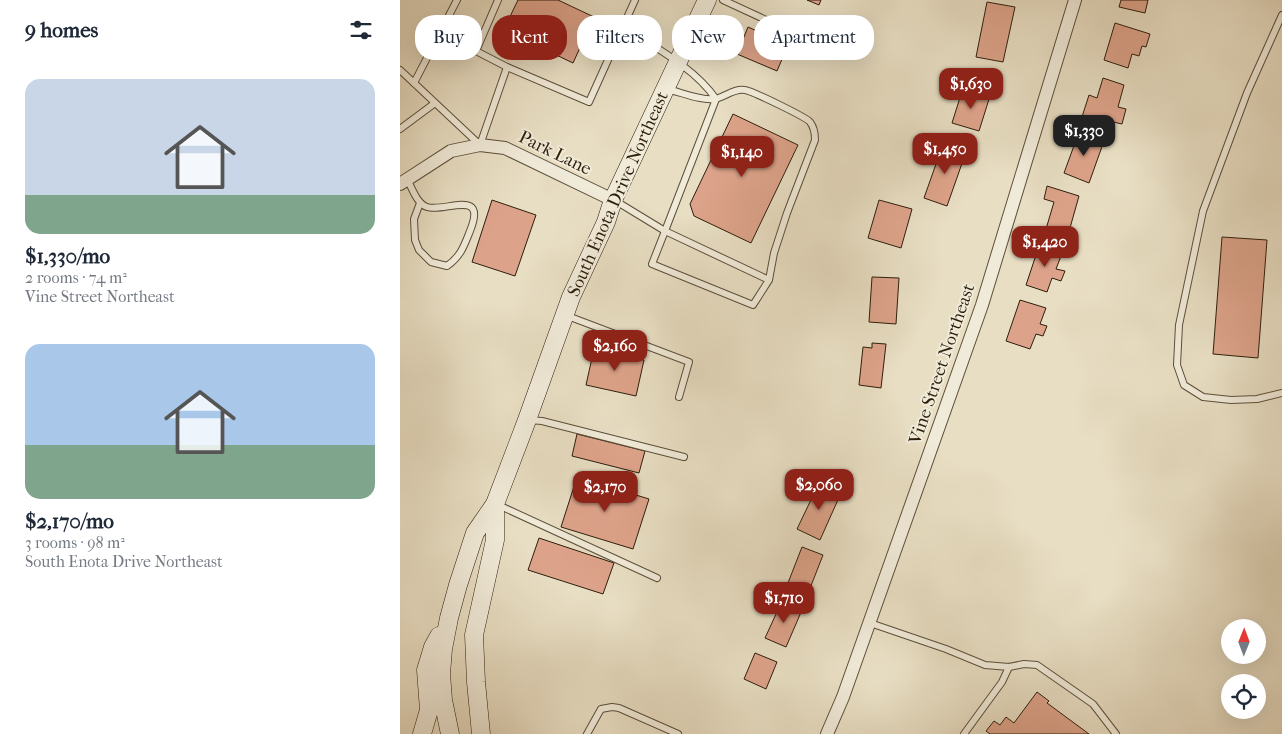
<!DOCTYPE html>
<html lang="en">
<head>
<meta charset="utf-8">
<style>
  :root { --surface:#fff; --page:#f6f6f7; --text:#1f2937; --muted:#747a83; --accent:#8f2418 }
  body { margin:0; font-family:"IM FELL French Canon",serif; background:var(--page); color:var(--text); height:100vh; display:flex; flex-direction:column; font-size:19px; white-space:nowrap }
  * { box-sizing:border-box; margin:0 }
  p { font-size:16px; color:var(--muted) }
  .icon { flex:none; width:28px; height:28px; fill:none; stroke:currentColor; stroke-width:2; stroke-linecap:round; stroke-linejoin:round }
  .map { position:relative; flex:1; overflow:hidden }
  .sheet { display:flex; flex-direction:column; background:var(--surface); width:400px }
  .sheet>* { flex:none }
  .banner { position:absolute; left:15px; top:15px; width:475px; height:45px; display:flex; gap:10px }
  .needle { width:32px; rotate:1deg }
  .fabs { position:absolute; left:821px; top:619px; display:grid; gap:10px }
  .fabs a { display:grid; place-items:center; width:45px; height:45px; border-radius:50%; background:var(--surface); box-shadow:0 5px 20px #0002; font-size:25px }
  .price { position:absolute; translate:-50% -42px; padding:0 11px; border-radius:10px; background:var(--accent); color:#fff; font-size:16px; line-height:32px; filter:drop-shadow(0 1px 2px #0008) }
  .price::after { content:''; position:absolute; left:50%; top:30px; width:15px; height:11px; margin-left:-8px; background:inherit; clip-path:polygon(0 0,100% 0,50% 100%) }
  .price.on { background:#222; color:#fff }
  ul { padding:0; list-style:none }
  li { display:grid; align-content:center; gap:10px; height:265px; padding:0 25px }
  li span { display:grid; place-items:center; height:155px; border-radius:15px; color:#555 }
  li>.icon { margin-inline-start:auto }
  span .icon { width:90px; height:90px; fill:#fffc; stroke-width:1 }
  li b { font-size:21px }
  h2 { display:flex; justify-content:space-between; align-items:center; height:60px; padding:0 25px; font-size:21px }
  .chip { padding:0 18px; border-radius:20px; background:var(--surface); box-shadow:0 5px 20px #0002; font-size:18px; line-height:45px }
  .chip.on { background:var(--accent); color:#fff }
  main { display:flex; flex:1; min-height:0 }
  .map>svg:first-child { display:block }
  .building { fill:#dda38a; stroke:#2d1e0c }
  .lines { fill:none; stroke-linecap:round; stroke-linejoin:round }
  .lane-casing { stroke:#5c4e3a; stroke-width:8 }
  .street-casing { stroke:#5c4e3a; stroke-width:14 }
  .secondary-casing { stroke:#2d1e0c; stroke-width:19 }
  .lane { stroke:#f0ead8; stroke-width:6 }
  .street { stroke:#f0ead8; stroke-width:12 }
  .secondary { stroke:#f0ead8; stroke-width:18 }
  .labels { text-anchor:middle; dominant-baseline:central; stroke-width:4; stroke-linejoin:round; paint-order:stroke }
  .street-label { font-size:18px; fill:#2d1e0c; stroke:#f0ead8 }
</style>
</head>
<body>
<main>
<section class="sheet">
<h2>9 homes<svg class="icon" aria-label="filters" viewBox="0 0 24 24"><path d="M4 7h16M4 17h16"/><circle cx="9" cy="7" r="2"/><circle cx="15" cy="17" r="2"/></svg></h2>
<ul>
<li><span style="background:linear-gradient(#c9d6e8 75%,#7fa58c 0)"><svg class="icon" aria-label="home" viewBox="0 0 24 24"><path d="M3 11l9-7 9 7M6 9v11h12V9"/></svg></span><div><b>$1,330/mo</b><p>2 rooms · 74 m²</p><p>Vine Street Northeast</p></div></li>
<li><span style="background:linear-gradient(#a9c7e8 65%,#7fa58c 0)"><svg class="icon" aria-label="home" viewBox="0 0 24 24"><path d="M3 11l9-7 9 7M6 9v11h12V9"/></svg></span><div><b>$2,170/mo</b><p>3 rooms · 98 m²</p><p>South Enota Drive Northeast</p></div></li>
</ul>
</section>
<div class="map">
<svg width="882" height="734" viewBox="0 0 882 734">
  <rect width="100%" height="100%" fill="#e8dec3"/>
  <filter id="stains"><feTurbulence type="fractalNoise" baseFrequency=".004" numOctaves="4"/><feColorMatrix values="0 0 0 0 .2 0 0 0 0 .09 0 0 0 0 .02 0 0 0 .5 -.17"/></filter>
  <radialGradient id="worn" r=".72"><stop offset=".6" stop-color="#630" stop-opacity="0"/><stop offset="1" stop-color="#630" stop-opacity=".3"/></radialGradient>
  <g class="building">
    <path d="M118 0H158L194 17 173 63 148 51 145 56 128 49 131 44 103 31Z"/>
    <path d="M407 0H421L419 5Z"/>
    <path d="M721 0H748L745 13 719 7Z"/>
    <path d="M587 2 615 7 603 62 576 57Z"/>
    <path d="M715 23 750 34 746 47 742 46 739 56 732 54 728 68 704 60Z"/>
    <path d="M348 27 388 45 377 71 337 54Z"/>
    <path d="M703 78 724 85 718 107 726 109 722 124 713 122 711 129 681 120 689 95 697 98Z"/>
    <path d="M563 88 590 96 579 131 552 123Z"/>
    <path d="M333 114 398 145 351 243 294 216 290 204Z"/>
    <path d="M679 132 704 141 689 183 664 173Z"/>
    <path d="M543 144 566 152 547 206 524 198Z"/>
    <path d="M647 186 679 196 668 235 646 229 654 202 644 199Z"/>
    <path d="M92 200 136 215 115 276 72 262Z"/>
    <path d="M479 200 512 209 501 248 468 238Z"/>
    <path d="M822 237 867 240 858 358 813 354Z"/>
    <path d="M640 243 663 251 656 269 665 271 661 281 652 278 647 292 626 285Z"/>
    <path d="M472 277 499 278 496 324 469 322Z"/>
    <path d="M620 300 646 308 640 324 647 326 643 336 636 334 630 349 606 341Z"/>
    <path d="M472 343 486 344 481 388 459 385 463 347 472 348Z"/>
    <path d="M194 349 244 360 236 396 186 385Z"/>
    <path d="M177 434 245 451 239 473 172 456Z"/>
    <path d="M177 477 249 499 233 549 161 527Z"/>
    <path d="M419 483 441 493 420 540 397 529Z"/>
    <path d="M139 538 214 563 203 594 128 570Z"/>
    <path d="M402 547 423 555 407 596 386 588Z"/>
    <path d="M382 601 402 610 386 647 365 638Z"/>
    <path d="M355 653 377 662 366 689 344 679Z"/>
    <path d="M637 692 649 701 647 703 689 734H590L586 731 594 721 600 725 606 717 614 723Z"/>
  </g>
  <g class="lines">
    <g class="lane-casing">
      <g id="lane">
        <path d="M57 0 14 83 80 145 107 67"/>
        <path d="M98 0 76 51 107 67 189 102 235 0"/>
        <path d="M323 0 420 45"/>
        <path d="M882 15 847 93 803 211 779 325 777 365 784 385 803 397 831 400 857 399 882 393"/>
        <path d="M223 27C254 47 294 67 316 99"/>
        <path d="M0 70 14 83"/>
        <path d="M266 89C281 92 300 101 315 99 325 97 334 88 345 90 352 91 406 117 410 122 414 127 415 134 415 140L387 213 374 253 369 280 353 305 252 264 265 231 369 280"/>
        <path d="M0 129 35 103"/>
        <path d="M7 179C12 188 17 204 27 207 44 213 88 187 70 231 64 246 61 256 47 266L31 262 19 250 15 240 14 219 20 203"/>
        <path d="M214 200 265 231 316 99"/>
        <path d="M165 315 289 362 279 397"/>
        <path d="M129 420 142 421 284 457"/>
        <path d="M96 504 257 578"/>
        <path d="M470 623 546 649 585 665 609 667 624 664 637 665 693 704 716 734"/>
        <path d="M187 734 201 709 212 707 219 708 278 734"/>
        <path d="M564 734 602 682 609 667"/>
      </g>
    </g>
    <g class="street-casing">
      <g id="street">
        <path d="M0 184 51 151 80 145 105 148 213 200"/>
        <path d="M427 734 443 697 582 305 675 0"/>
      </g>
    </g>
    <g class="secondary-casing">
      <g id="secondary">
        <path d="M22 734 29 710 26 670 33 647 39 636"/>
        <path d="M50 734 43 700 41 674 43 649 49 618 58 585 75 533 95 504 127 420 171 297 206 222 213 200 307 0"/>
        <path d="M81 734 76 682 74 635 95 540V504"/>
      </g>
    </g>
    <use href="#lane" class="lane"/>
    <use href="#street" class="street"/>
    <use href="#secondary" class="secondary"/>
  </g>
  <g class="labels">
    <g class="street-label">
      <text transform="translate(155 153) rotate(26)">Park Lane</text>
      <text transform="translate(218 194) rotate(-66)">South Enota Drive Northeast</text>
      <text transform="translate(542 364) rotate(-71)">Vine Street Northeast</text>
    </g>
  </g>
  <rect width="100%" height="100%" filter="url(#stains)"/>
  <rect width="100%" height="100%" fill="url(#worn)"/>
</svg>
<div class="fabs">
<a><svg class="needle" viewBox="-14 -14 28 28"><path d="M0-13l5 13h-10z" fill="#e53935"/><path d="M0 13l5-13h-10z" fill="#747a83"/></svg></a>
<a><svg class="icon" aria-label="locate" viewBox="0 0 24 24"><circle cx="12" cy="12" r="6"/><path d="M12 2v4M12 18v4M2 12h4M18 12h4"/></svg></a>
</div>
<b class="price" style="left:571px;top:110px">$1,630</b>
<b class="price on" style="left:684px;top:157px">$1,330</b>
<b class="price" style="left:545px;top:175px">$1,450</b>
<b class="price" style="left:342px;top:178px">$1,140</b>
<b class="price" style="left:645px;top:268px">$1,420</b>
<b class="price" style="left:215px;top:372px">$2,160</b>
<b class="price" style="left:419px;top:511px">$2,060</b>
<b class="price" style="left:205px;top:513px">$2,170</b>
<b class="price" style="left:384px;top:624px">$1,710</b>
<div class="banner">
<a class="chip">Buy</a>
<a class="chip on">Rent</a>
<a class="chip">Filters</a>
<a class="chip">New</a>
<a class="chip">Apartment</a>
</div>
</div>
</main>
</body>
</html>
